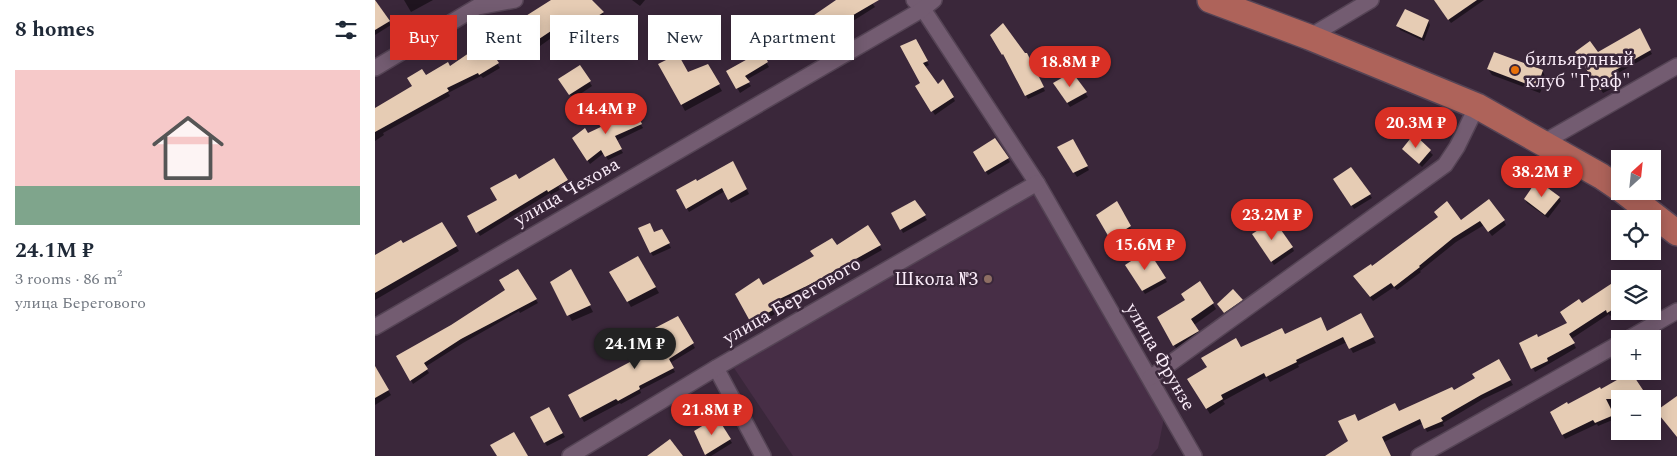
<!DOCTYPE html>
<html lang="en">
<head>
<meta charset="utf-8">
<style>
  :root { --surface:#fff; --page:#f6f6f7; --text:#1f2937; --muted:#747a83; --accent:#d93025 }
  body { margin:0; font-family:Spectral,serif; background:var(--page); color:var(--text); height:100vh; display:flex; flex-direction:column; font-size:19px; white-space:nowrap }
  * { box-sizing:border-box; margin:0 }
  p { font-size:16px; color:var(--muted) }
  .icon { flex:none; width:28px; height:28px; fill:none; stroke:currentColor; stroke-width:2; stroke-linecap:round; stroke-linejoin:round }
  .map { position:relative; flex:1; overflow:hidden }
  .details { display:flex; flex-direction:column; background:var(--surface); width:375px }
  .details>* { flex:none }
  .hud { position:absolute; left:15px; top:15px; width:475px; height:45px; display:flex; gap:10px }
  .needle { width:32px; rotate:27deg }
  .tools { position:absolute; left:1236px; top:150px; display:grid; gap:10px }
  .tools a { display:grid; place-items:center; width:50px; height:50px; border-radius:0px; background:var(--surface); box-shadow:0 2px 12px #0003; font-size:25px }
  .price { position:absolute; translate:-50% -42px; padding:0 11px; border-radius:18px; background:var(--accent); color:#fff; font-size:16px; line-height:32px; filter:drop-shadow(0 1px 2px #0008) }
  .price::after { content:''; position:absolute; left:50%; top:30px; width:15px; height:11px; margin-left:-8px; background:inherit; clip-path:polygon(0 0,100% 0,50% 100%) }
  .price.selected { background:#222; color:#fff }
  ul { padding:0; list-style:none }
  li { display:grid; align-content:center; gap:10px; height:265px; padding:0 15px }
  li span { display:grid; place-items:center; height:155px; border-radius:0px; color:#555 }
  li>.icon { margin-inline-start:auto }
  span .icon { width:90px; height:90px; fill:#fffc; stroke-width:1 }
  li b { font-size:21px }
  h2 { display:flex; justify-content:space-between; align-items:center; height:60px; padding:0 15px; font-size:21px }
  .tag { padding:0 18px; border-radius:0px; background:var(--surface); box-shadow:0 2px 12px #0003; font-size:18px; line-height:45px }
  .tag.selected { background:var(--accent); color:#fff }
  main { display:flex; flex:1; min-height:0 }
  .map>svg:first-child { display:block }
  .built { fill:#472e46 }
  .shadow { fill:#0007 }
  .building { fill:#e6ccb4 }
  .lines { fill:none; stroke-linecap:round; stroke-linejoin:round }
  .minor-casing { stroke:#545; stroke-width:18 }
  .trunk-casing { stroke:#545; stroke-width:28 }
  .minor { stroke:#735c71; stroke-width:15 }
  .trunk { stroke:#ae635a; stroke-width:25 }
  .food-dot { fill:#e8710a; stroke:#3a273a; stroke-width:2 }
  .education-dot { fill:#8d6e63; stroke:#3a273a; stroke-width:2 }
  .labels { text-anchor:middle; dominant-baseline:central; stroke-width:5; stroke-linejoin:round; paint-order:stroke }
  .poi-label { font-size:19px; fill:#faecf9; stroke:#3a273a; text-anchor:start }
  .street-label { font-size:19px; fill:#faecf9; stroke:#3a273a }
</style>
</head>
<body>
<main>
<section class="details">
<h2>8 homes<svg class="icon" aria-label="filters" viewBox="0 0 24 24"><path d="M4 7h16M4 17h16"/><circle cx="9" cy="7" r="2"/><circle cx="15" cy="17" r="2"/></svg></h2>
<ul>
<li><span style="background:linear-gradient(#f6c9c9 75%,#7fa58c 0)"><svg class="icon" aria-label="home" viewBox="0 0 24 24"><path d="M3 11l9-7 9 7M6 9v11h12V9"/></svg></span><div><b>24.1M ₽</b><p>3 rooms · 86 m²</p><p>улица Берегового</p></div></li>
</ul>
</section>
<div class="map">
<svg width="1302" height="456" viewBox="0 0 1302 456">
  <rect width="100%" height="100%" fill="#3a273a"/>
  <path class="built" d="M661 190 793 398 783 448 776 456H418L359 368Z"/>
  <g class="shadow">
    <path d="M29 0H58L36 12Z"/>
    <path d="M188 0H215L231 17 216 28 213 24 183 42 179 36 165 46 150 24Z"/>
    <path d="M257 0H270L265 6Z"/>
    <path d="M463 0H495L500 7 421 57 407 33 428 24Z"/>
    <path d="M1060 0H1109L1076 23Z"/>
    <path d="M0 2 16 25 0 35Z"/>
    <path d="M1053 21 1055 25 1049 41 1025 30 1023 26Z"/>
    <path d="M1264 30 1277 54 1238 76 1244 85 1228 93 1202 52 1223 54Z"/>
    <path d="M617 35 651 54 670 91 653 99 631 58Z"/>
    <path d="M540 40 554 65 550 67 563 86 568 81 580 101 560 115 542 87 547 84Z"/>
    <path d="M110 44 125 68 108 78 106 76 73 93 75 96 8 133 9 135 0 141V109L39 86 51 77 75 68Z"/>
    <path d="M386 53 394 67 371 80 376 86 365 93 353 71Z"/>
    <path d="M1119 53 1168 72 1171 78 1165 93 1117 75 1113 69Z"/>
    <path d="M285 64 313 74 332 66 347 91 310 111Z"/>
    <path d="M204 66 217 86 198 99 185 79Z"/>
    <path d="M696 73 713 97 695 107 682 87Z"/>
    <path d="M257 108 268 128 241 141 248 153 233 160 229 153 215 164 198 138 213 134 249 117Z"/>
    <path d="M1039 136 1058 155 1047 167 1029 149Z"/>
    <path d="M620 140 635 162 613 175 599 152Z"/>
    <path d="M697 141 714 170 702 177 684 148Z"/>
    <path d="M178 160 194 184 176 195 175 193 105 236 94 217 124 200 143 181Z"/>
    <path d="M358 162 374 194 356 203 350 191 314 212 302 190 322 183Z"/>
    <path d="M960 179 995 195 997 198 979 209Z"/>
    <path d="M1184 198 1186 201 1173 218 1152 203 1150 199Z"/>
    <path d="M540 202 552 220 528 233 518 214Z"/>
    <path d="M742 203 757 231 738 242 722 215Z"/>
    <path d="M1085 221H1129L1131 225 1117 236 1109 225 1081 242 1045 271 1046 272 1022 290 1019 287 998 301 982 281 997 268Z"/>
    <path d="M493 226 507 250 436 290 399 307 402 313 379 326 362 295 387 287 461 247Z"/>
    <path d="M286 230 296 248 278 256 276 253 279 233Z"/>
    <path d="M881 238 917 247 919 251 899 265Z"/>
    <path d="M28 244 81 246 84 251 0 300V275Z"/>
    <path d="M773 252 792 282 770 294 752 265Z"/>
    <path d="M263 257 284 293 256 307 236 272Z"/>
    <path d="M143 270 163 303 145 313 144 311 88 343 50 367 54 373 38 384 23 356 77 326 132 291Z"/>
    <path d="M196 270 218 312 197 321 177 282Z"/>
    <path d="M825 283 841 309 819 325 826 336 802 350 784 317 811 301Z"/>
    <path d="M1245 287V310L1235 316 1234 314 1196 339 1201 348 1160 372 1158 368 1163 338 1194 324 1206 305Z"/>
    <path d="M866 300 869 304 852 316 845 308Z"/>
    <path d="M986 315 1001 343 978 353 972 342 923 365 924 367 895 382 892 377 848 401 850 404 835 414 814 380 865 349 909 336 952 332Z"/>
    <path d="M302 318 320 348 295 363 300 372 265 390 266 393 246 404 245 403 209 422 195 396 270 356 286 340Z"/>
    <path d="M1124 361 1138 385 1108 399 1068 423 1069 426 1052 432 1048 423 1009 442 1016 456H952L975 442 983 423 1024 412 1078 391 1101 378Z"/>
    <path d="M0 369 16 395 0 405Z"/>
    <path d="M1256 373 1269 394 1261 399H1245V408L1237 413 1240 419 1223 426 1222 424 1190 439 1176 412 1225 390Z"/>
    <path d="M173 409 190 437 172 446 156 417Z"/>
    <path d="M342 419 357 443 336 456H332L321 432Z"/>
  </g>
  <g class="building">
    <path d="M0 0 15 21 0 30Z"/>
    <path d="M176 0H217L229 12 212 23 209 20 179 37 176 31 161 41 146 19Z"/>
    <path d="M461 0H504L480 14 418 54 405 32 427 19 429 22Z"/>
    <path d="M1059 0H1102L1073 20Z"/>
    <path d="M1030 9 1054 20 1047 38 1021 26Z"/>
    <path d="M628 23 650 53H652L669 87 650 96 628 54 627 55 615 35Z"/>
    <path d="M1265 28 1276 50 1237 72 1243 81 1225 90 1200 52 1215 41 1223 52Z"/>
    <path d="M541 39 553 61 548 63 563 84 568 79 579 97 556 112 540 86 545 83 525 46Z"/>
    <path d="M110 42 124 63 104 75 103 73 72 88 74 91 0 132V108L37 86 32 78 47 69 51 75 73 62 75 66Z"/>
    <path d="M387 51 393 62 370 76 375 82 361 89 351 71Z"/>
    <path d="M1119 52 1168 70 1162 88 1112 69Z"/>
    <path d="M303 54 313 72 333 64 345 84 306 105 283 64Z"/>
    <path d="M205 65 216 81 194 95 183 79Z"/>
    <path d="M697 72 712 92 692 103 678 83Z"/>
    <path d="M258 106 267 124 240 136 247 149 230 157 226 150 212 161 197 138 210 128 213 133 247 117 245 113Z"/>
    <path d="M1039 134 1056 150 1044 164 1027 149Z"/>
    <path d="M620 138 634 158 610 172 598 152Z"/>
    <path d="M698 139 713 166 698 173 682 147Z"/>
    <path d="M179 158 193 180 173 192 172 190 101 233 92 216 122 200 115 188 141 174 144 179Z"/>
    <path d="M358 161 372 189 353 200 347 188 311 209 301 190 321 179 322 181Z"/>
    <path d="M976 167 996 194 976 206 958 179Z"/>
    <path d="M1162 180 1185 197 1170 215 1149 199Z"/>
    <path d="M1114 199 1130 220 1113 232 1105 221 1078 238 1044 266 1045 267 1019 287 1016 283 995 297 978 276 996 264 997 266 1063 217 1059 212 1072 201 1086 220Z"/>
    <path d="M540 200 551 215 525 230 516 213Z"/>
    <path d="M742 201 756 226 735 239 721 215Z"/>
    <path d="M899 220 918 247 896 262 877 234Z"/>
    <path d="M67 222 82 246 0 293V255L26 240 28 243Z"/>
    <path d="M275 223 279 232 287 229 295 243 275 253 263 228Z"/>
    <path d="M493 225 506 245 434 285 398 302 401 308 376 323 360 294 384 278 388 285 439 256 435 251 457 238 462 245Z"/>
    <path d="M773 250 791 278 767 291 750 265Z"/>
    <path d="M263 256 281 287 252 302 234 272Z"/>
    <path d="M143 269 162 299 86 339 49 363 53 369 35 381 21 356 76 325 130 290 124 280Z"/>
    <path d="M196 269 216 305 192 316 175 282Z"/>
    <path d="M1245 278V305L1232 313 1231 310 1194 334 1200 343 1172 358 1173 361 1156 369 1144 343 1162 334 1163 337 1192 323 1185 312 1204 299 1207 303Z"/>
    <path d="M825 281 839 303 816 319 824 331 798 346 782 317 810 300 806 294Z"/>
    <path d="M858 289 868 300 849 313 842 304Z"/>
    <path d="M986 313 999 337 974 349 968 337 921 360 922 362 891 377 889 373 846 395 848 399 831 409 812 379 832 367 826 358 861 338 866 347 907 328 910 334 946 317 952 331Z"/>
    <path d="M303 316 319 343 294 359 299 368 264 386 265 389 243 401 241 399 205 418 193 395 268 355 265 349 284 339 278 329Z"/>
    <path d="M1124 359 1136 380 1106 395 1066 418 1068 421 1049 429 1045 419 1007 437 1016 456H950L973 441 963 421 980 414 983 421 1020 403 1024 411 1077 387 1079 390 1100 378 1097 374Z"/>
    <path d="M0 366 14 390 0 398Z"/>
    <path d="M1256 372 1268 390 1252 399H1231L1239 415 1220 423 1218 420 1187 435 1175 412 1192 402 1193 404 1225 387 1226 389Z"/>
    <path d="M1302 396V437L1281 411Z"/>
    <path d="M174 407 188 433 169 443 155 417Z"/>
    <path d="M342 417 356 439 330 455 319 431Z"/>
    <path d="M139 432 153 456H122L115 445Z"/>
    <path d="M295 439 308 456H272Z"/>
  </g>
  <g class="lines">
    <g class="minor-casing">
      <g id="minor">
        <path d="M539 0 548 9 662 183 819 456"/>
        <path d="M934 37 996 0"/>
        <path d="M0 68 102 7 140 0"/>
        <path d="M1169 142 1302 66"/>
        <path d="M0 327 548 9 559 0"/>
        <path d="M1253 339 1302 311"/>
        <path d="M341 368 388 456"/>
        <path d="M775 378 1070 165 1082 147 1102 106"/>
        <path d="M195 456 341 368 662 183"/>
        <path d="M1044 456 1245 343"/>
      </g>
    </g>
    <g class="trunk-casing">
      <g id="trunk">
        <path d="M835 0 934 37 1102 106 1226 176 1245 189"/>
        <path d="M1248 191 1302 233"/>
      </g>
    </g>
    <use href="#minor" class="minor"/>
    <use href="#trunk" class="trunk"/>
  </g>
  <circle class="food-dot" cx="1140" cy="70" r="5"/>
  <circle class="education-dot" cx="613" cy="279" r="5"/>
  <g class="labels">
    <g class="poi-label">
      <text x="1150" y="59">бильярдный<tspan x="1150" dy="22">клуб "Граф"</tspan></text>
      <text x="603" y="279" text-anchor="end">Школа №3</text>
    </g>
    <g class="street-label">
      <text transform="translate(192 192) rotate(-30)">улица Чехова</text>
      <text transform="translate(417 301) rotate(-30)">улица Берегового</text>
      <text transform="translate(785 357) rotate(60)">улица Фрунзе</text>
    </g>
  </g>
</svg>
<div class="tools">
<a><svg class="needle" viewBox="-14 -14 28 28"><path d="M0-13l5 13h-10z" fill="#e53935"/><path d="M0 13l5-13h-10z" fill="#747a83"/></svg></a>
<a><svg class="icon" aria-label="locate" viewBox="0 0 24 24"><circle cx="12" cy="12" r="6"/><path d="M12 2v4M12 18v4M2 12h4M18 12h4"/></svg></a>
<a><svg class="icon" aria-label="layers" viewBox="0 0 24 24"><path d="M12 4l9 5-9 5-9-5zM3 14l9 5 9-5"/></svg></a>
<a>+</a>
<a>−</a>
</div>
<b class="price" style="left:695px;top:88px">18.8M ₽</b>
<b class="price" style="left:231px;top:135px">14.4M ₽</b>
<b class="price" style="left:1041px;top:149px">20.3M ₽</b>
<b class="price" style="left:1167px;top:198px">38.2M ₽</b>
<b class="price" style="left:897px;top:241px">23.2M ₽</b>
<b class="price" style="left:770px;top:271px">15.6M ₽</b>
<b class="price selected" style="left:260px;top:370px">24.1M ₽</b>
<b class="price" style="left:337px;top:436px">21.8M ₽</b>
<div class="hud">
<a class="tag selected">Buy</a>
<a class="tag">Rent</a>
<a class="tag">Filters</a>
<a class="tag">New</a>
<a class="tag">Apartment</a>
</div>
</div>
</main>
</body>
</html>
